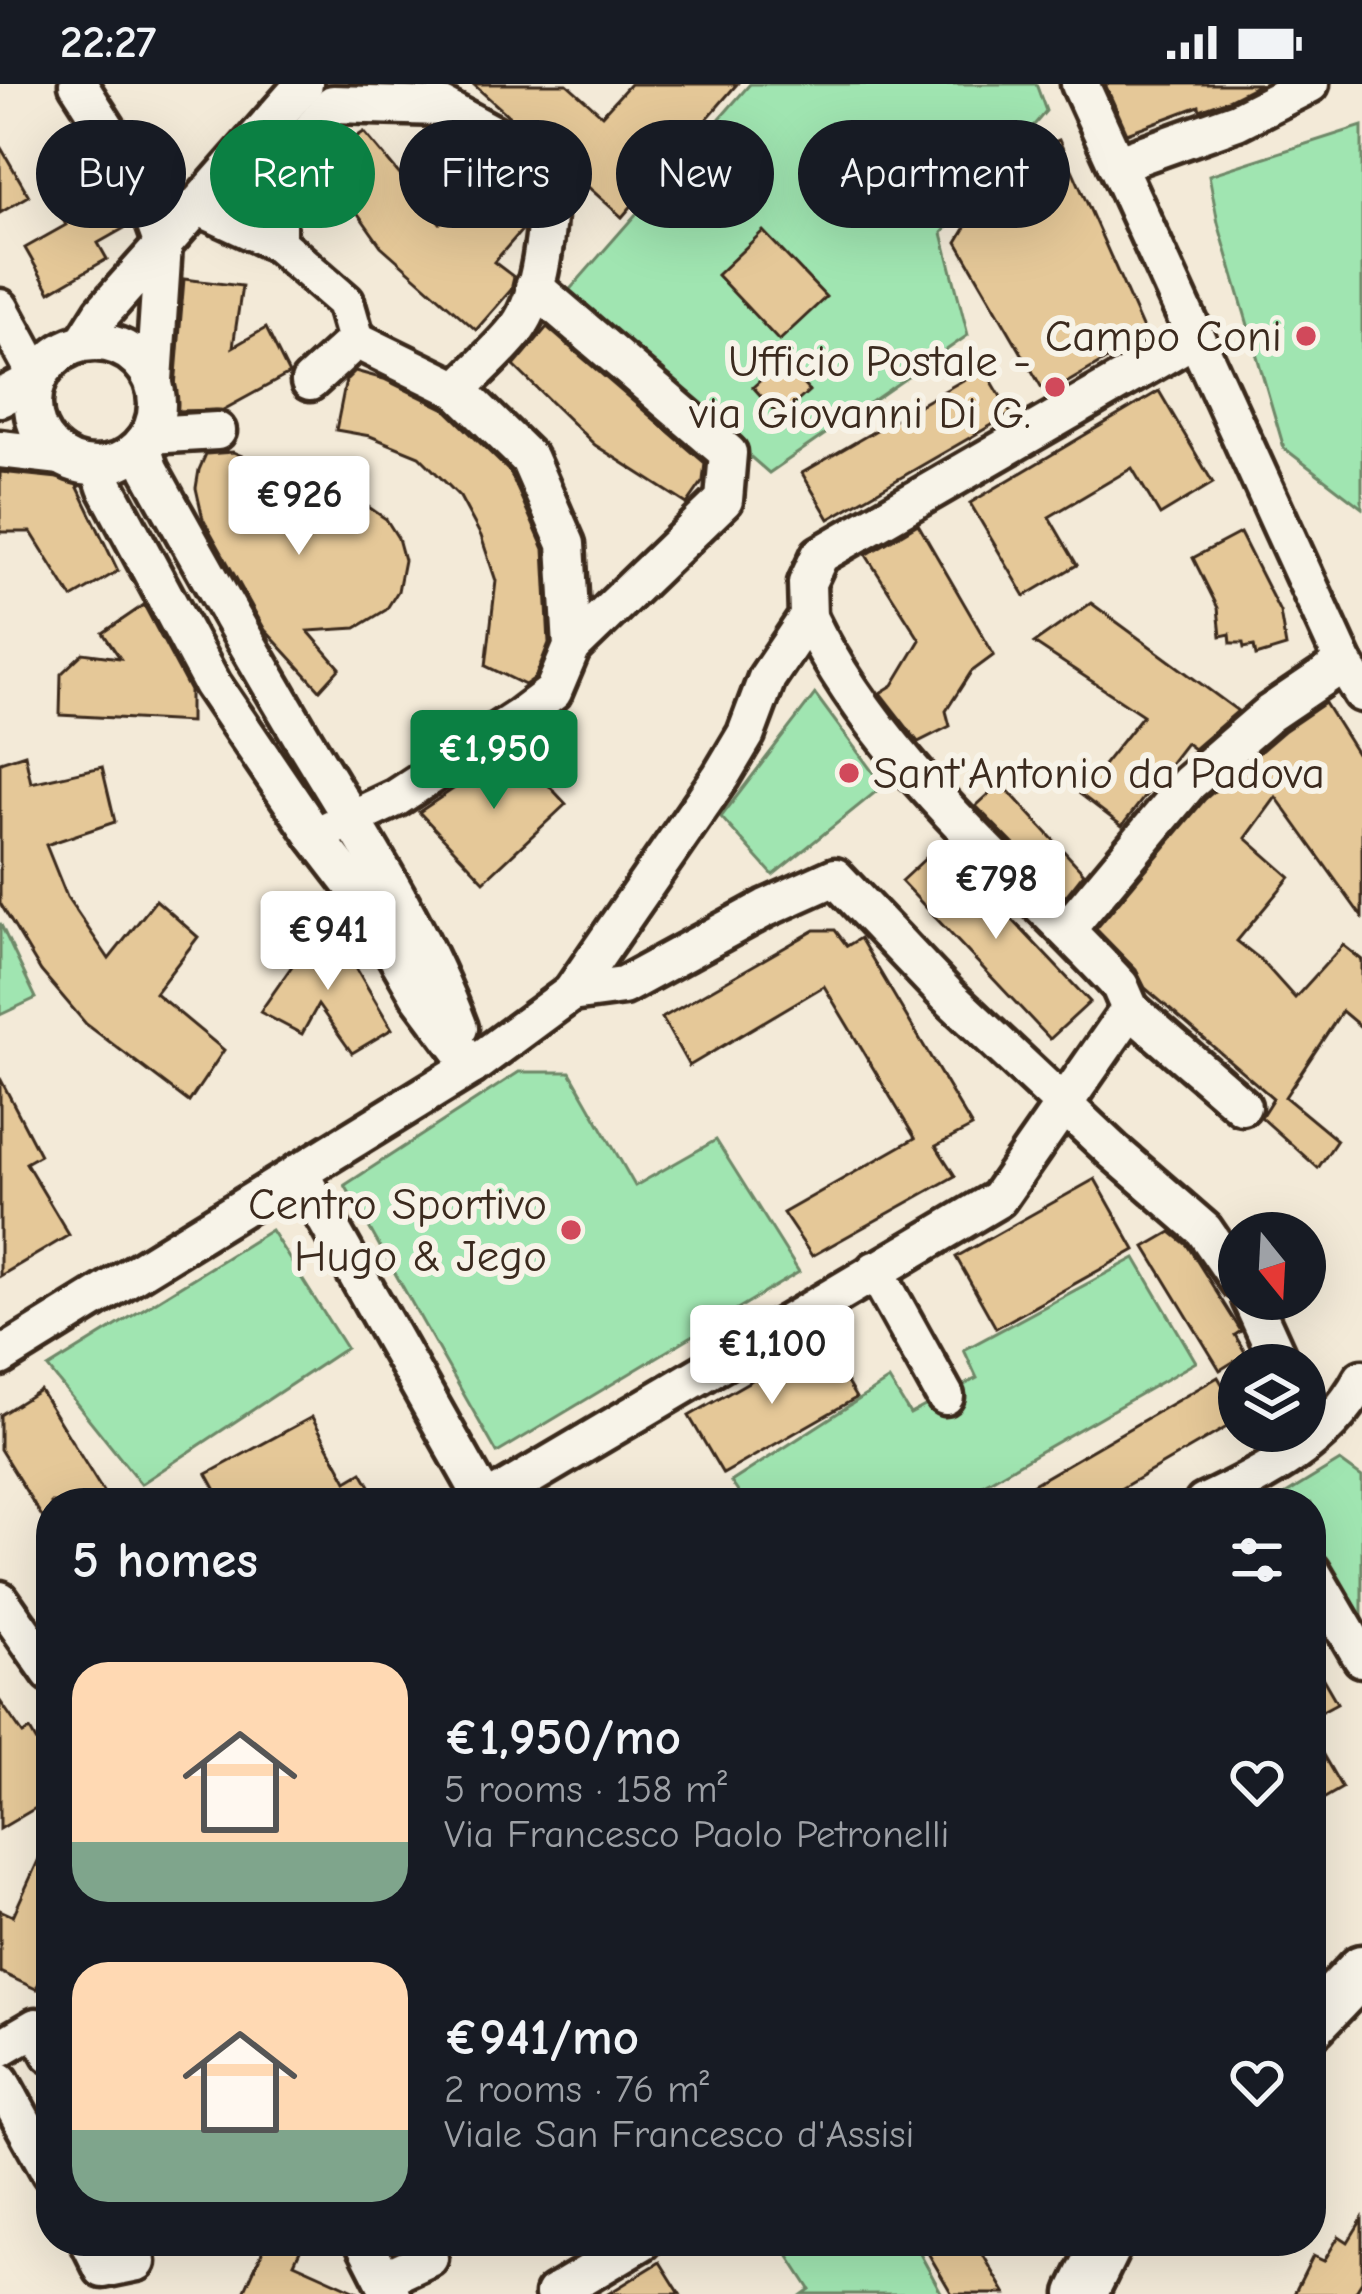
<!DOCTYPE html>
<html lang="en">
<head>
<meta charset="utf-8">
<style>
  :root { --surface:#171b24; --page:#20242c; --text:#f1f3f6; --muted:#9ea1a6; --accent:#0b8043 }
  body { margin:0; font-family:"Comic Neue",sans-serif; background:var(--page); color:var(--text); height:100vh; display:flex; flex-direction:column; font-size:45px; white-space:nowrap }
  * { box-sizing:border-box; margin:0 }
  p { font-size:39px; color:var(--muted) }
  .icon { flex:none; width:66px; height:66px; fill:none; stroke:currentColor; stroke-width:2; stroke-linecap:round; stroke-linejoin:round }
  .map { position:relative; flex:1; overflow:hidden }
  .side { position:absolute; left:36px; top:1404px; width:1290px; height:768px; display:flex; flex-direction:column; background:var(--surface); border-radius:48px; box-shadow:0 12px 48px #0002 }
  .side>* { flex:none }
  .top-card { position:absolute; left:36px; top:36px; width:1290px; height:108px; display:flex; gap:24px }
  .needle { width:78px; rotate:162deg }
  .tools { position:absolute; left:1218px; top:1128px; display:grid; gap:24px }
  .tools a { display:grid; place-items:center; width:108px; height:108px; border-radius:50%; background:var(--surface); box-shadow:0 12px 48px #0002; font-size:60px }
  .price { position:absolute; translate:-50% -102px; padding:0 27px; border-radius:12px; background:#fff; color:#222; font-size:39px; line-height:78px; filter:drop-shadow(0 3px 6px #0008) }
  .price::after { content:''; position:absolute; left:50%; top:72px; width:36px; height:27px; margin-left:-18px; background:inherit; clip-path:polygon(0 0,100% 0,50% 100%) }
  .price.on { background:var(--accent); color:#fff }
  ul { padding:0; list-style:none }
  li { display:flex; align-items:center; gap:36px; height:300px; padding:0 36px }
  li span { display:grid; place-items:center; flex:none; width:336px; height:240px; border-radius:36px; color:#555 }
  li>.icon { margin-inline-start:auto }
  span .icon { width:144px; height:144px; fill:#fffc; stroke-width:1 }
  li b { font-size:51px }
  h2 { display:flex; justify-content:space-between; align-items:center; height:144px; padding:0 36px; font-size:51px }
  .chip { padding:0 42px; border-radius:54px; background:var(--surface); box-shadow:0 12px 48px #0002; font-size:42px; line-height:108px }
  .chip.on { background:var(--accent); color:#fff }
  .status { display:flex; justify-content:space-between; align-items:center; height:84px; padding:0 60px; background:var(--surface); direction:ltr }
  .status svg { height:33px; fill:currentColor }
  .map>svg:first-child { display:block }
  .green { fill:#a0e5b1; stroke:#6e8868; stroke-width:3 }
  .building { fill:#e5c898; stroke:#3b2a1e; stroke-width:3 }
  .lines { fill:none; stroke-linecap:round; stroke-linejoin:round }
  .minor-casing { stroke:#3b2a1e; stroke-width:45 }
  .major-casing { stroke:#3b2a1e; stroke-width:57 }
  .minor { stroke:#f7f3e8; stroke-width:36 }
  .major { stroke:#f7f3e8; stroke-width:48 }
  .poi-dot { fill:#d1495b; stroke:#f7f3e8; stroke-width:4.5 }
  .labels { text-anchor:middle; dominant-baseline:central; stroke-width:12; stroke-linejoin:round; paint-order:stroke }
  .poi-label { font-size:45px; fill:#3b2a1e; stroke:#f7f3e8; text-anchor:end }
</style>
</head>
<body>
<div class="status"><b>22:27</b><svg viewBox="0 0 49 12"><path d="M0 12V9h3v3zM5 12V6h3v6zM10 12V3h3v9zM15 12V0h3v12zM26 1h20v11H26zM47 4h2v5h-2z"/></svg></div>
<div class="map">
<svg width="1362" height="2210" viewBox="0 0 1362 2210">
  <rect width="100%" height="100%" fill="#f3ead8"/>
  <filter id="ink" filterUnits="userSpaceOnUse"><feTurbulence type="fractalNoise" baseFrequency=".00833" numOctaves="2"/><feDisplacementMap in="SourceGraphic" scale="24" xChannelSelector="R" yChannelSelector="G"/><feConvolveMatrix kernelMatrix="1 2 1 2 8 2 1 2 1" color-interpolation-filters="sRGB"/></filter>
  <g filter="url(#ink)">
    <g class="green">
      <path d="M750 0H1036L1046 27 942 149 968 251 769 389 565 211Z"/>
      <path d="M1362 42V424L1284 364 1218 139 1209 91Z"/>
      <path d="M815 610 883 702 773 791 721 733Z"/>
      <path d="M0 839 36 914 0 931Z"/>
      <path d="M519 988H570L635 1102 716 1056 799 1188 497 1369 345 1101Z"/>
      <path d="M271 1146 346 1264 141 1400 48 1284Z"/>
      <path d="M1135 1174 1196 1278 951 1419H746L731 1398 889 1296 910 1330 977 1294 964 1266Z"/>
      <path d="M1340 1377 1362 1393V1549L1311 1467V1419H1281L1278 1415Z"/>
      <path d="M812 2157H913L942 2210H803L810 2205 788 2171Z"/>
    </g>
    <g class="building">
      <path d="M473 0H567L602 31 630 0H737L622 133Z"/>
      <path d="M1105 0H1260L1228 16 1200 26 1199 22 1127 49Z"/>
      <path d="M364 48 440 139 489 79 525 112 523 145 494 178 514 193 511 206 476 246 381 162 320 76Z"/>
      <path d="M1059 56 1146 252 1046 311 957 158 978 123 1016 106 1007 85 1012 75Z"/>
      <path d="M0 62 29 112 0 129Z"/>
      <path d="M101 96 128 142 98 159 107 175 50 208 25 164 66 141 55 122Z"/>
      <path d="M763 147 826 213 779 257 717 191Z"/>
      <path d="M184 195 242 202 233 263 266 244 289 290 223 326 173 327Z"/>
      <path d="M547 243 705 379 703 397 687 420 595 361 514 282Z"/>
      <path d="M782 277 809 307 780 333 753 303Z"/>
      <path d="M984 284 1011 330 829 435 802 389Z"/>
      <path d="M355 287 384 295 445 325 510 388 544 465 549 559 535 594 525 601 486 582 496 497 481 452 460 413 419 372 370 352 336 346 346 296Z"/>
      <path d="M1159 307 1213 399 1160 431 1132 384 1049 433 1077 481 1025 512 970 419Z"/>
      <path d="M233 368 258 379 296 431 316 420 338 416 367 422 386 435 398 454 404 476 398 507 386 526 356 544 308 547 340 584 320 606 265 546 203 435 196 404 199 386 206 370Z"/>
      <path d="M0 388 58 394 72 391 118 487 72 514 31 448H0Z"/>
      <path d="M918 440 994 571 971 588 946 627 950 642 918 658 880 609 893 601 920 556 866 471Z"/>
      <path d="M1240 449 1280 528 1286 563 1256 572 1254 562 1244 564 1243 559H1231L1230 550 1221 552 1218 524 1193 474Z"/>
      <path d="M1091 519 1238 627 1194 665 1186 659 1122 742 1080 710 1143 631 1034 559Z"/>
      <path d="M144 521 190 607V638L60 631 61 590 83 569 120 574 103 549Z"/>
      <path d="M1325 619 1362 678V833L1276 713 1246 754 1290 793 1237 857 1260 875 1295 914 1343 861 1362 876V944L1342 927 1285 1013 1337 1056 1318 1084 1261 1033 1273 1014 1145 904 1136 886 1096 845 1205 715 1284 647Z"/>
      <path d="M514 664 566 720 484 797 419 728Z"/>
      <path d="M25 670 31 699 102 683 115 738 46 761 67 813 109 875 156 816 198 853 155 909 224 966 189 1018 86 940 41 887 0 819V678Z"/>
      <path d="M1001 699 1084 789 1065 813 976 722Z"/>
      <path d="M941 760 1090 918 1050 955 901 797Z"/>
      <path d="M326 833 392 945 352 969 318 921 302 950 260 928Z"/>
      <path d="M815 846H835L847 862 860 854 972 1043 936 1062 955 1092 812 1172 783 1129 915 1054 824 902 689 982 662 934Z"/>
      <path d="M0 994 40 1071 26 1079 69 1151 0 1192Z"/>
      <path d="M1095 1095 1135 1166 996 1244 956 1173Z"/>
      <path d="M1171 1148 1187 1161 1241 1247 1235 1251 1246 1270 1220 1286 1145 1163Z"/>
      <path d="M822 1256 856 1314 723 1390 689 1332Z"/>
      <path d="M1218 1293 1239 1329V1336L1096 1419H1001Z"/>
      <path d="M40 1306 110 1419H51V1447L0 1365V1331Z"/>
      <path d="M312 1333 347 1397 362 1388 380 1419H223L207 1390Z"/>
      <path d="M1311 1574 1337 1619 1311 1633Z"/>
      <path d="M0 1617 23 1650 30 1646 51 1683V1715L0 1745Z"/>
      <path d="M1311 1650 1342 1704 1311 1722Z"/>
      <path d="M51 1748V1872L36 1905 0 1888V1826L13 1832Z"/>
      <path d="M1362 2135V2197L1354 2210H1294L1313 2172 1324 2177 1339 2152 1348 2158Z"/>
      <path d="M267 2157H285L301 2164 294 2179 363 2210H243Z"/>
      <path d="M921 2157H975L1006 2210H952Z"/>
      <path d="M660 2178 680 2210H608Z"/>
    </g>
    <g class="lines">
      <g class="minor-casing">
        <g id="minor">
          <path d="M78 0 140 97 163 161 304 0"/>
          <path d="M1080 0 1344 579 1362 609"/>
          <path d="M1116 80 1237 37 1310 0"/>
          <path d="M197 122 277 159"/>
          <path d="M534 203 728 369 724 416 572 563"/>
          <path d="M0 224 38 294 0 314"/>
          <path d="M356 256 345 218 277 159V87L333 20 443 23 506 57 548 104C548 141 541 212 518 243 501 266 477 285 458 306"/>
          <circle cx="95" cy="320" r="62"/>
          <path d="M84 258 103 228 163 161 154 296"/>
          <path d="M310 298 356 256 458 306 529 375 566 460 572 563 553 608 520 633 396 714 315 752"/>
          <path d="M149 351 217 347"/>
          <path d="M142 361 149 385C199 476 250 566 303 655 360 750 420 840 459 944"/>
          <path d="M0 365 61 372"/>
          <path d="M99 382 106 403 212 600 315 752 365 817 419 911 472 982"/>
          <path d="M1067 845 1189 699 1270 629 1344 579"/>
          <path d="M571 909 623 902 766 824 835 793 948 912 1113 1067 1204 1146 1239 1197"/>
          <path d="M1130 925 1242 1022"/>
          <path d="M299 1088 486 1419"/>
          <path d="M875 1186 945 1312"/>
          <path d="M1251 1215 1281 1281"/>
          <path d="M0 1273 472 982 571 909 721 692 746 650 767 594 808 533 807 499 820 471 1195 254"/>
          <path d="M486 1418 998 1115 1130 925 1120 902C1012 785 879 679 808 533"/>
          <path d="M1204 1419C1266 1390 1329 1357 1362 1295"/>
          <path d="M1311 1487 1362 1574"/>
          <path d="M0 1516 51 1589"/>
          <path d="M0 1964 36 1943 51 1970"/>
          <path d="M0 1997 51 2089"/>
          <path d="M89 2157 103 2185 137 2178"/>
          <path d="M364 2157 391 2210"/>
          <path d="M384 2195 429 2174 421 2157"/>
          <path d="M554 2210 643 2157"/>
        </g>
      </g>
      <g class="major-casing">
        <g id="major">
          <path d="M1311 1940 1362 1886"/>
          <path d="M1082 2210 1108 2157"/>
        </g>
      </g>
      <use href="#minor" class="minor"/>
      <use href="#major" class="major"/>
    </g>
  </g>
  <g class="poi-dot">
    <circle cx="1306" cy="252" r="12"/>
    <circle cx="1055" cy="303" r="12"/>
    <circle cx="849" cy="689" r="12"/>
    <circle cx="571" cy="1146" r="12"/>
  </g>
  <g class="labels">
    <g class="poi-label">
      <text x="1282" y="252">Campo Coni</text>
      <text x="1031" y="277">Ufficio Postale -<tspan x="1031" dy="52">via Giovanni Di G.</tspan></text>
      <text x="873" y="689" text-anchor="start">Sant'Antonio da Padova</text>
      <text x="547" y="1120">Centro Sportivo<tspan x="547" dy="52">Hugo &amp; Jego</tspan></text>
    </g>
  </g>
</svg>
<div class="tools">
<a><svg class="needle" viewBox="-14 -14 28 28"><path d="M0-13l5 13h-10z" fill="#e53935"/><path d="M0 13l5-13h-10z" fill="#9ea1a6"/></svg></a>
<a><svg class="icon" aria-label="layers" viewBox="0 0 24 24"><path d="M12 4l9 5-9 5-9-5zM3 14l9 5 9-5"/></svg></a>
</div>
<b class="price" style="left:299px;top:474px">€926</b>
<b class="price on" style="left:494px;top:728px">€1,950</b>
<b class="price" style="left:996px;top:858px">€798</b>
<b class="price" style="left:328px;top:909px">€941</b>
<b class="price" style="left:772px;top:1323px">€1,100</b>
<div class="top-card">
<a class="chip">Buy</a>
<a class="chip on">Rent</a>
<a class="chip">Filters</a>
<a class="chip">New</a>
<a class="chip">Apartment</a>
</div>
<section class="side">
<h2>5 homes<svg class="icon" aria-label="filters" viewBox="0 0 24 24"><path d="M4 7h16M4 17h16"/><circle cx="9" cy="7" r="2"/><circle cx="15" cy="17" r="2"/></svg></h2>
<ul>
<li><span style="background:linear-gradient(#ffd9b3 75%,#7fa58c 0)"><svg class="icon" aria-label="home" viewBox="0 0 24 24"><path d="M3 11l9-7 9 7M6 9v11h12V9"/></svg></span><div><b>€1,950/mo</b><p>5 rooms · 158 m²</p><p>Via Francesco Paolo Petronelli</p></div><svg class="icon" aria-label="heart" viewBox="0 0 24 24"><path d="M12 20l-8-8c-3-5 5-10 8-4 3-6 11-1 8 4z"/></svg></li>
<li><span style="background:linear-gradient(#ffd9b3 70%,#7fa58c 0)"><svg class="icon" aria-label="home" viewBox="0 0 24 24"><path d="M3 11l9-7 9 7M6 9v11h12V9"/></svg></span><div><b>€941/mo</b><p>2 rooms · 76 m²</p><p>Viale San Francesco d'Assisi</p></div><svg class="icon" aria-label="heart" viewBox="0 0 24 24"><path d="M12 20l-8-8c-3-5 5-10 8-4 3-6 11-1 8 4z"/></svg></li>
</ul>
</section>
</div>
</body>
</html>
